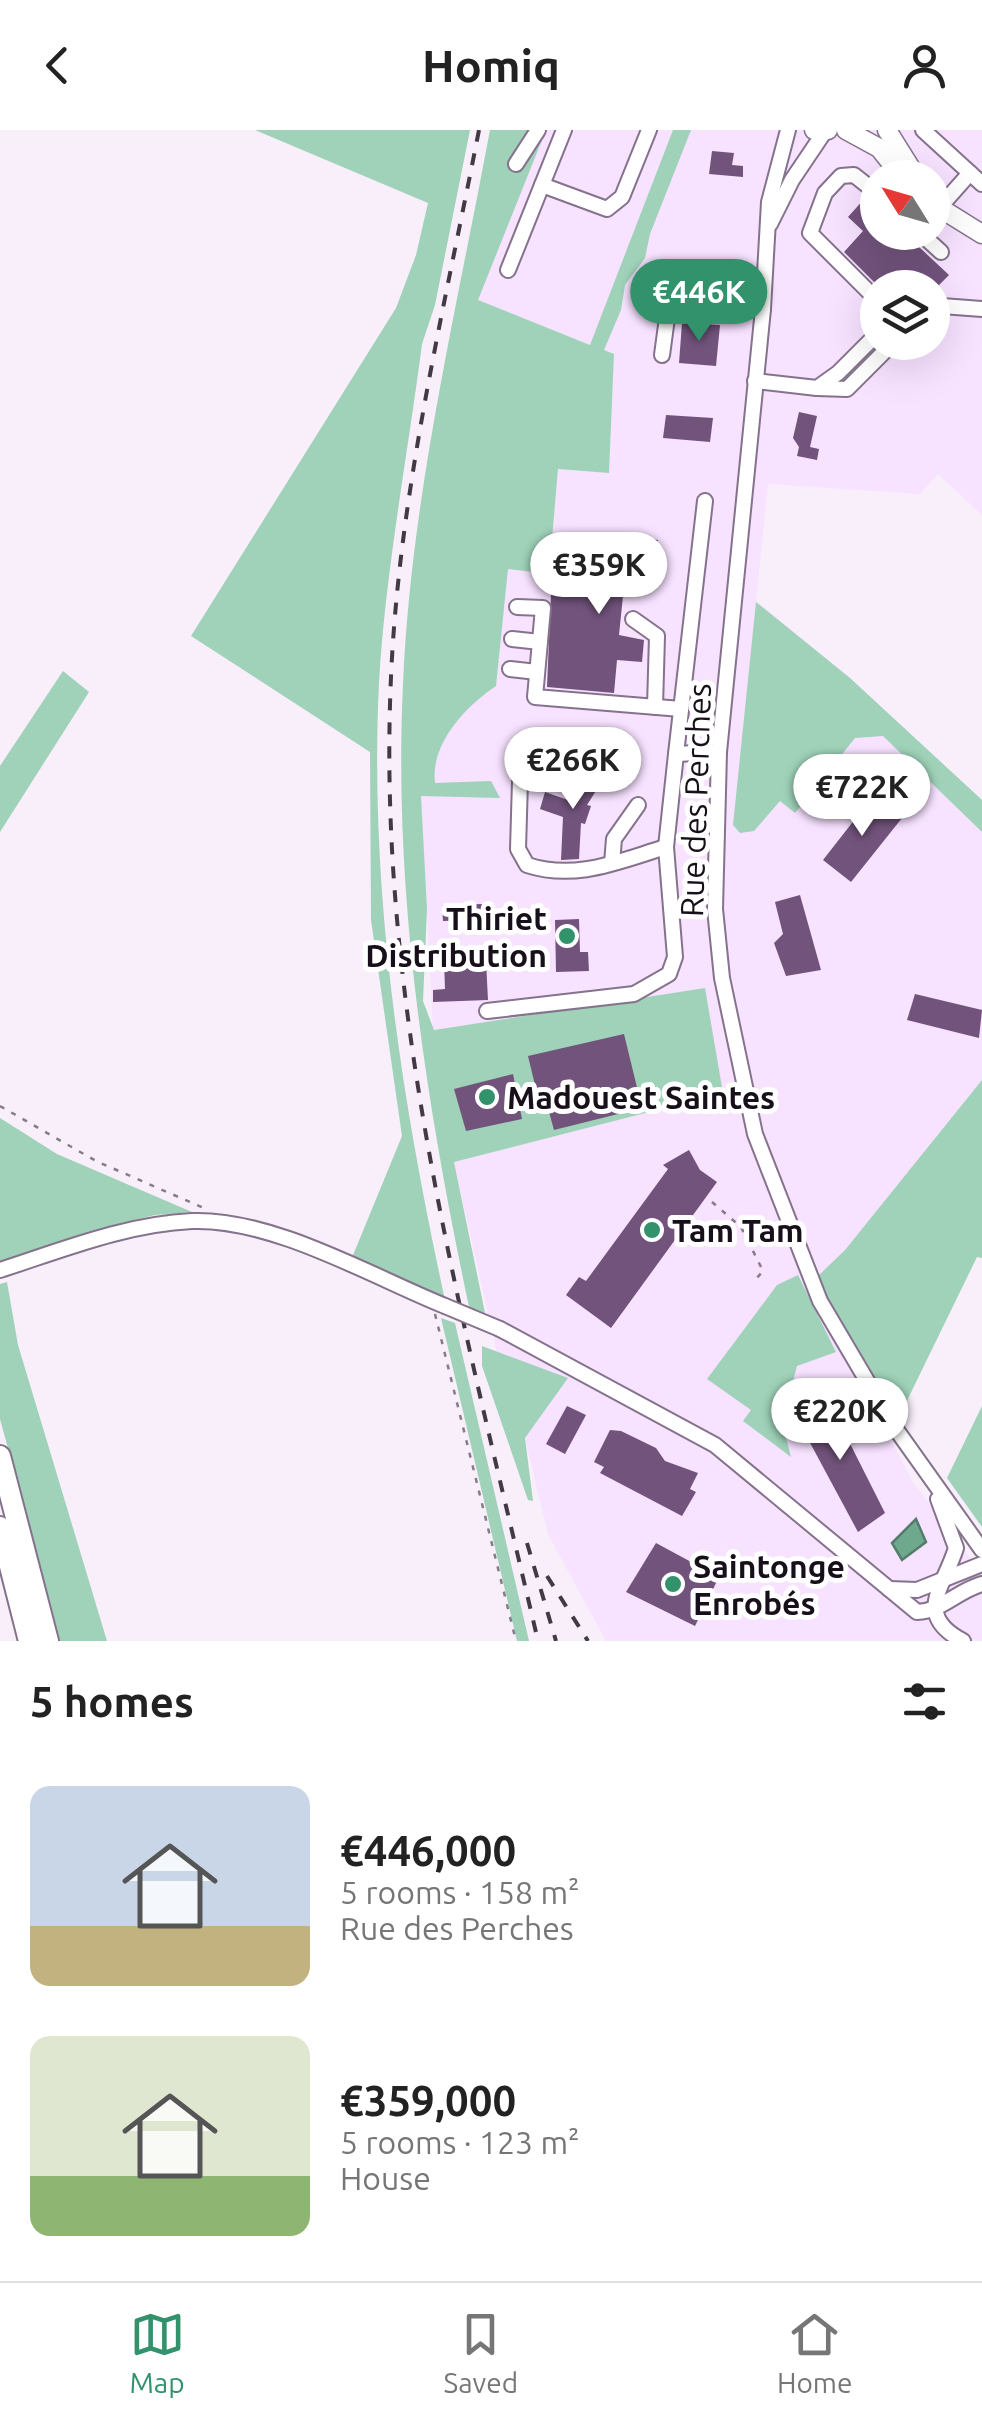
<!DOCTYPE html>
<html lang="en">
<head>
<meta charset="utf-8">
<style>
  :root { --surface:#fff; --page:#f2f2f2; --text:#222; --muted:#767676; --line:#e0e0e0; --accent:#31926c }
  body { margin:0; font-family:Ubuntu,sans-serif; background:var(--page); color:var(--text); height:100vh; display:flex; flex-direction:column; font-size:38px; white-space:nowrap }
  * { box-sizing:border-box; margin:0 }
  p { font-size:32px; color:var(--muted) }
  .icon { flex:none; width:55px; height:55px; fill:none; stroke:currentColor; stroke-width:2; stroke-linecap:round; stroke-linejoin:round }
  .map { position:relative; height:1511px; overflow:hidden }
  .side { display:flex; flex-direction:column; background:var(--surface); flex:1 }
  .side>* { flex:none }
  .needle { width:65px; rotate:307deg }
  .tools { position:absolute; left:860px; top:30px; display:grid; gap:20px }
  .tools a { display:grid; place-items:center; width:90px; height:90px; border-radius:50%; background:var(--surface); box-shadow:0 10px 40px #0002; font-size:50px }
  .price { position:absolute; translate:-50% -85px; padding:0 22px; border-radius:35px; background:#fff; color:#222; font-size:32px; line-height:65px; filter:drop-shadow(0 2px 5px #0008) }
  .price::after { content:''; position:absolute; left:50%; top:60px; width:30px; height:22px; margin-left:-15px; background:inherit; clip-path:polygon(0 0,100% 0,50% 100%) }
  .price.current { background:var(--accent); color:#fff }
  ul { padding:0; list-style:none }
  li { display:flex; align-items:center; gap:30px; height:250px; padding:0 30px }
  li span { display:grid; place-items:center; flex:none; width:280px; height:200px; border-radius:20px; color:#555 }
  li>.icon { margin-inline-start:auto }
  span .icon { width:120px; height:120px; fill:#fffc; stroke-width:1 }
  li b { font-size:42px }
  h2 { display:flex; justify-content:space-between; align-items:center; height:120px; padding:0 30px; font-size:42px }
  header { display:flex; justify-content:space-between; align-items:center; height:130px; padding:0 30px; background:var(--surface); font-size:45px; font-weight:700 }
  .tab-bar { display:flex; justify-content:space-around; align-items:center; height:140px; border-top:2px solid var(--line); background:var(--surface); font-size:28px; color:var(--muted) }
  .tab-bar a { display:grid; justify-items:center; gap:5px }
  .tab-bar .current { color:var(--accent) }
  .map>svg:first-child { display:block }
  .built { fill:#f7e2ff; fill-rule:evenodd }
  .green { fill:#9fd2b9 }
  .water { fill:#6ea98e; stroke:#547b6b; stroke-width:2.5 }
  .building { fill:#72537c }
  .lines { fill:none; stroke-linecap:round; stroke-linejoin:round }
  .minor-casing { stroke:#85728c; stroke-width:18 }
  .major-casing { stroke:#85728c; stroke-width:21 }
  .highway-casing { stroke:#85728c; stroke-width:24 }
  .path { stroke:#847c86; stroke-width:2.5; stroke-dasharray:5 8; stroke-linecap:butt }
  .minor { stroke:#fff; stroke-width:14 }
  .major { stroke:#fff; stroke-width:18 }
  .highway { stroke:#fff; stroke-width:20 }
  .rail { stroke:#413943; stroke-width:4; stroke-dasharray:12 12; stroke-linecap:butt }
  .minor-bridge-casing { stroke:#85728c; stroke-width:18; stroke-linecap:butt }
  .minor-bridge { stroke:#fff; stroke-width:14 }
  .poi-dot { fill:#31926c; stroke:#fff; stroke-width:4 }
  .labels { text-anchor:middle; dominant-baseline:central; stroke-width:10; stroke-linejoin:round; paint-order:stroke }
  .street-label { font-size:32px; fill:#170f19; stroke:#fff }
  .poi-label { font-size:32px; font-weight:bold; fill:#170f19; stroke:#fff; text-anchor:start }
</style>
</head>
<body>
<header><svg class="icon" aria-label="back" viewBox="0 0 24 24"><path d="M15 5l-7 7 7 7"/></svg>Homiq<svg class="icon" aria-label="person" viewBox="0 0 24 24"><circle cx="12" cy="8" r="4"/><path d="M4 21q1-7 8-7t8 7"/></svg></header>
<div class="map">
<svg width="982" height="1511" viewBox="0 0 982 1511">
  <rect width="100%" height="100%" fill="#f8effb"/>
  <path class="built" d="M546 0H982V385L938 344 920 364 768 354 756 471 850 548 982 670V950L845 1120 808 1156 913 1352 982 1444V1511H606L548 1404 525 1308 506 1264 454 1032 723 963 704 858 433 900 421 669 426 551 496 556 508 438 549 444 558 339 609 343 614 224 477 170ZM878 48H932V102H878ZM878 158H932V212H878Z"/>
  <g class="green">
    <path d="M255 0H470L435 175 422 214C408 323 385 444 379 553 369 761 401 968 445 1170L351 1130 402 1006 371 790 370 622 191 506 396 178 416 125 428 73Z"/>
    <path d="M490 0H546L478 170 590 215 673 0H691L650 104 645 128 625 155 621 180 604 220 614 224 609 343 558 339 549 444 508 439 496 556C466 576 430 614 435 653L491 651 500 668 421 666 427 779 423 871 434 900 705 858 723 963 454 1032 485 1183 469 1177C426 973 393 764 403 554 411 367 456 183 490 0Z"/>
    <path d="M756 472 850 548 982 670V702L883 606 855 608 795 683 780 671 754 701 740 703 733 695Z"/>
    <path d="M63 541 89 562 0 702V636Z"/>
    <path d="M982 950V1128L977 1127 900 1285 870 1243 816 1148 845 1120Z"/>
    <path d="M0 988 57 1024 192 1082 155 1085 94 1100 0 1131Z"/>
    <path d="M798 1145 836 1222 797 1236 782 1292 791 1327 743 1291 751 1280 707 1249 777 1155Z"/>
    <path d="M7 1152 18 1215 107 1511H60L0 1289V1154Z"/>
    <path d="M441 1188 455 1193 529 1511H517Z"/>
    <path d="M482 1216 568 1248 525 1308 533 1371 528 1370 482 1236Z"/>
    <path d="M982 1276V1397L947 1348Z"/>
  </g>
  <path class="water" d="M916 1389 926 1412 902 1430 892 1413Z"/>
  <g class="building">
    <path d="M712 21 734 23 732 35 743 36V47L709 44Z"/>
    <path d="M865 68 878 80V102H903L949 145 936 158H880L844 122 863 101 848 87Z"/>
    <path d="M682 193 720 195 716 236 679 233Z"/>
    <path d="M799 282 817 286 810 317 819 319 817 330 797 326 799 317 793 308Z"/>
    <path d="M666 285 713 288 710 312 663 308Z"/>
    <path d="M597 402 658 410 655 459 624 456 619 505 644 510 642 532 617 530 614 563 547 557 551 463 590 466Z"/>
    <path d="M589 638 604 648 587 675 591 676 585 694 581 693 579 729 561 730 563 687 540 679 545 662 568 670Z"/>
    <path d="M873 666 902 688 851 752 823 730Z"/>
    <path d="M800 765 821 840 786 846 774 813 783 804 775 772Z"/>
    <path d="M484 774V790L443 791 442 775Z"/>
    <path d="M579 789 580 822H588L589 841 556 842 555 790Z"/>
    <path d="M444 831H486L488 870 433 872V860L445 859Z"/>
    <path d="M915 864 982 880 979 908 907 890Z"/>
    <path d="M624 904 642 978 554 1000 549 982 542 984 528 926Z"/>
    <path d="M513 944 522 989 466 1001 454 959Z"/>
    <path d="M689 1020 700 1040 717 1052 611 1198 566 1165 579 1147 586 1151 668 1039 663 1035Z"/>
    <path d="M826 1266 885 1383 858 1402 794 1283Z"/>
    <path d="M567 1276 586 1285 565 1324 546 1314Z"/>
    <path d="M610 1300 621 1301 656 1318 665 1331 698 1343 690 1359 696 1362 682 1386 600 1343 604 1337 594 1332Z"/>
    <path d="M656 1413 719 1447 695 1496 626 1462Z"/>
  </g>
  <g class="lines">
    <g class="minor-casing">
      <g id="minor">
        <path d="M788 0 769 72 763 179 719 622 715 779 722 848 755 1004 820 1171 893 1295 982 1420"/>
        <path d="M923 0 970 43 939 78"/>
        <path d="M516 34 538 0"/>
        <path d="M970 43 982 54"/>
        <path d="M542 55 607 79 622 67 649 0"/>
        <path d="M878 64 854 45 841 46 825 63 810 103 878 171"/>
        <path d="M770 94 792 50 825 1"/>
        <path d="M919 102 941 122"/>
        <path d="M508 140 564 0"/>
        <path d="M932 180 942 176 982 179"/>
        <path d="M662 225 669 173 763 179"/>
        <path d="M755 251 817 258 838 243 878 203"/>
        <path d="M817 258 847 259 894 212"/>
        <path d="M705 371 676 624 719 622"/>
        <path d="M517 477 543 478 535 567 681 579"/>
        <path d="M633 489 657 506 655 577"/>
        <path d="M512 509 540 512"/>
        <path d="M510 539 537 542"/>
        <path d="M520 651 518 719 527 735C576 751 619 731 666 717"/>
        <path d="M612 733 614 709 638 675"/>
        <path d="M487 881 634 864 669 844 675 827 666 717 676 624"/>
        <path d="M0 1140C62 1120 126 1094 192 1091 272 1088 371 1146 445 1176"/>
        <path d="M500 1199 715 1315 917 1482C942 1481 957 1461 982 1454"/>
        <path d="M938 1369 956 1418C944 1457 913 1485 963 1511"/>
        <path d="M889 1459 917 1460 982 1434"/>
      </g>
    </g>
    <g class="major-casing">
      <g id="major">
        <path d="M814 0H828"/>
        <path d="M846 0 879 18 903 48"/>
        <path d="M887 0 917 48"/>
        <path d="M932 73 982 104"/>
      </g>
    </g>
    <g class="highway-casing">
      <g id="highway">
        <path d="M0 1326 48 1511"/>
        <path d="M0 1397 29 1511"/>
      </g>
    </g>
    <g class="path">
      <path d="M0 976 96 1031 206 1079"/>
      <path d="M712 1072 741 1097 763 1141 756 1149"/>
      <path d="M435 1184 516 1511"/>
    </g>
    <use href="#minor" class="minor"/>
    <use href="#major" class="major"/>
    <use href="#highway" class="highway"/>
    <g class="rail">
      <path d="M479 0C444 180 399 363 391 547 376 876 464 1194 538 1511"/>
      <path d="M527 1413 556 1511"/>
      <path d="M547 1446 588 1511"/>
    </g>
    <g class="minor-bridge-casing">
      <path id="minor-bridge" d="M445 1176 500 1199"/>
    </g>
    <use href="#minor-bridge" class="minor-bridge"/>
  </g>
  <g class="poi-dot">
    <circle cx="567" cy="806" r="10"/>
    <circle cx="487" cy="967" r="10"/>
    <circle cx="652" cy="1100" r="10"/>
    <circle cx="673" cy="1454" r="10"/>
  </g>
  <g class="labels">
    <g class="street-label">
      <text transform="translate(695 670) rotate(-88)">Rue des Perches</text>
    </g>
    <g class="poi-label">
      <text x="547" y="788" text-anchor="end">Thiriet<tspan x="547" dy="37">Distribution</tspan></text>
      <text x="507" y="967">Madouest Saintes</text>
      <text x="672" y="1100">Tam Tam</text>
      <text x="693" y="1436">Saintonge<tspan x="693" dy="37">Enrobés</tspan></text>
    </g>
  </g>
</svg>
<div class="tools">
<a><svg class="needle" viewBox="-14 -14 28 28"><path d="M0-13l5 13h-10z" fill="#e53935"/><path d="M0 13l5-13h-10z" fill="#767676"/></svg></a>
<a><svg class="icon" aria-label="layers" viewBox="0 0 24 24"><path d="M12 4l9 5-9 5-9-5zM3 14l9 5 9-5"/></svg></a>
</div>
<b class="price current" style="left:699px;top:214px">€446K</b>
<b class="price" style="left:599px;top:487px">€359K</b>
<b class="price" style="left:573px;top:682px">€266K</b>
<b class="price" style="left:862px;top:709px">€722K</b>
<b class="price" style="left:840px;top:1333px">€220K</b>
</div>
<section class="side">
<h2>5 homes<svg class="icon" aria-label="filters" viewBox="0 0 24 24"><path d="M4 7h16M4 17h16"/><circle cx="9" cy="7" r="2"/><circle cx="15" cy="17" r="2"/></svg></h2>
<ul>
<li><span style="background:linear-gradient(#c9d6e8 70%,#c2b280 0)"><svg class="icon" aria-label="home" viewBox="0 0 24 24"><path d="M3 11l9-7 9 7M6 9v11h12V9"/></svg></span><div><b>€446,000</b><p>5 rooms · 158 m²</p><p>Rue des Perches</p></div></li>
<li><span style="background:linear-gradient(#dfe7d0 70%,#8fb573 0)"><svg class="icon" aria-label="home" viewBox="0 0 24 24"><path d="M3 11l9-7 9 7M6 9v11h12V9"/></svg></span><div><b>€359,000</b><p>5 rooms · 123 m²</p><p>House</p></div></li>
</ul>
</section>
<nav class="tab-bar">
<a class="current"><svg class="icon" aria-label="map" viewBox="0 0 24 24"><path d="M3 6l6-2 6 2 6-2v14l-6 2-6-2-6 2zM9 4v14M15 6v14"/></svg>Map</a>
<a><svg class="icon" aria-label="saved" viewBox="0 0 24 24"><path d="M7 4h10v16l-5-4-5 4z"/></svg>Saved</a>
<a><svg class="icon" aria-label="home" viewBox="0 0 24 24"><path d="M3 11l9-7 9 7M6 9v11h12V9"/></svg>Home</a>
</nav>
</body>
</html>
